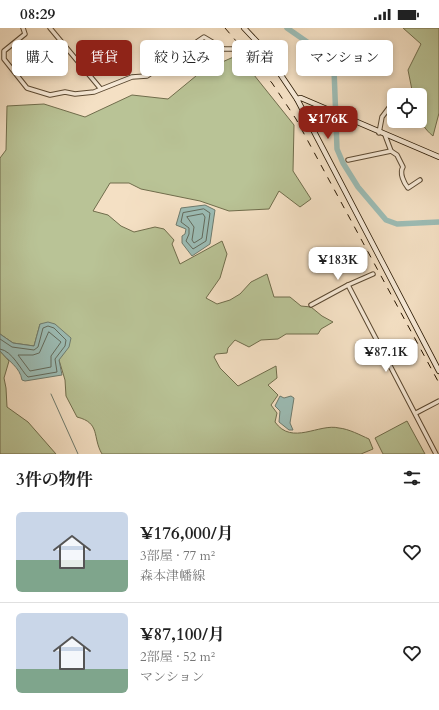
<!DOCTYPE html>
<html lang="ja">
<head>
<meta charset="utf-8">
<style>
  :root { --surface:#fff; --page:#f6f6f6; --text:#222; --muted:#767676; --line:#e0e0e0; --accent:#8f2418 }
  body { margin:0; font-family:Cardo,"Noto Serif JP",serif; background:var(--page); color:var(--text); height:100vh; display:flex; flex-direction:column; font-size:15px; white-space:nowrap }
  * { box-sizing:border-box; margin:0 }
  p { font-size:13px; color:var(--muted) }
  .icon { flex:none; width:22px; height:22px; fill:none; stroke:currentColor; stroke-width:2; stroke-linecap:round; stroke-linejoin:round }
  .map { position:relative; height:426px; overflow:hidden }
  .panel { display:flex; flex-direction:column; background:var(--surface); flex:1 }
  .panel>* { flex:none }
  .top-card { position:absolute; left:12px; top:12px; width:415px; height:36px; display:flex; gap:8px }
  .buttons { position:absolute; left:387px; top:60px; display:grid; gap:8px }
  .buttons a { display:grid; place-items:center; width:40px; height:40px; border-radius:6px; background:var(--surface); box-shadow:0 2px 6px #0003; font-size:20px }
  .price { position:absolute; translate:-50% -34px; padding:0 9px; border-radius:8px; background:#fff; color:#222; font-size:13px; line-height:26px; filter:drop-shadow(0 1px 2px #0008) }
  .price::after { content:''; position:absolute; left:50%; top:24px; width:12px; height:9px; margin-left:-6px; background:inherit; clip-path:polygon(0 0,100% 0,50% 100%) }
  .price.current { background:var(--accent); color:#fff }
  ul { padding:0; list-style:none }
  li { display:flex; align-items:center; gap:12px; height:100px; padding:0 16px }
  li+li { border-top:1px solid var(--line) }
  li span { display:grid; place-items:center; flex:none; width:112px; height:80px; border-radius:6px; color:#555 }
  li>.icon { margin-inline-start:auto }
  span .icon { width:48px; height:48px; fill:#fffc; stroke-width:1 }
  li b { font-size:17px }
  h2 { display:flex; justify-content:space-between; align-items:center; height:48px; padding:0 16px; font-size:17px }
  .pill { padding:0 14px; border-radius:6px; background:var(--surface); box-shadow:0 2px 6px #0003; font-size:14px; line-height:36px }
  .pill.current { background:var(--accent); color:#fff }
  .status { display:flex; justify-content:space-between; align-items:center; height:28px; padding:0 20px; background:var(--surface); direction:ltr }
  .status svg { height:11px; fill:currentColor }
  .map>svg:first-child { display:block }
  .green { fill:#b9c396; stroke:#706d4c }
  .water { fill:#9cbdb6; stroke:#6e7b6e }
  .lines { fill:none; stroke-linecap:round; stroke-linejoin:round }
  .shore { stroke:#626a5c; stroke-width:1 }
  .stream { stroke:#6e7b6e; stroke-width:1 }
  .river { stroke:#9cbdb6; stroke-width:5.5 }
  .street-casing { stroke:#5b4932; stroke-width:5.5 }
  .secondary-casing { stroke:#281702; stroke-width:6 }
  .street { stroke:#f8ebd9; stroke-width:3.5 }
  .secondary { stroke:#f8ebd9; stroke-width:4.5 }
  .rail { stroke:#281702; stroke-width:1; stroke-dasharray:7 7; stroke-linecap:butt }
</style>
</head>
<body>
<div class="status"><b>08:29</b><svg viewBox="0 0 49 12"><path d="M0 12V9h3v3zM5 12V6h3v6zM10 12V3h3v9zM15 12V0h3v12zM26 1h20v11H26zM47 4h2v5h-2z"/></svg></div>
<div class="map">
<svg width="439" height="426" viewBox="0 0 439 426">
  <rect width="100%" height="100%" fill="#f4e0c4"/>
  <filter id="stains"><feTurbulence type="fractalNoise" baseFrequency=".005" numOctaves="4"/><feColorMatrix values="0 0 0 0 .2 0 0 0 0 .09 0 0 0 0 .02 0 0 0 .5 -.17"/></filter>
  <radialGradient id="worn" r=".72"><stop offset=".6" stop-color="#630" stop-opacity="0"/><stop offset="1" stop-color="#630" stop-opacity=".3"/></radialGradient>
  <g class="green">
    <path d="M403 0H439V85L433 108C417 95 420 85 420 67H413L408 42 421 16Z"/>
    <path d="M238 27 294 97 293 143 311 171 300 179 279 163 269 181 229 183 200 173 141 161 129 155H110L93 183 108 187 121 198 134 204 155 199 164 201 174 212 172 216 180 236 222 213 227 226 220 250 206 270 217 276 230 272 240 266 251 254 267 246 274 269H290L301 278 311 279 322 288 333 294 321 301 318 306H286L278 311 261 312 249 319 235 312 228 320 227 325 216 326 214 329 220 340 238 358 276 338 277 350 268 357 278 367 271 377 277 385 275 394C292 418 319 395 339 400 349 401 360 407 369 411L373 421 361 426H102C92 409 101 395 77 389L66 368 65 352 59 332 40 296 34 318 13 315 0 306V130L6 122 7 78 44 76 85 89 132 67 168 71 202 43Z"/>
    <path d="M0 323 9 333 4 350 6 360 7 379 28 394 56 426H0Z"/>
    <path d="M407 393 425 426H383L375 410Z"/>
  </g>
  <g class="water">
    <path d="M205 177 215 182 210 216 192 228 182 215V208L185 206 186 201 176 197 181 180Z"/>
    <path d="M48 294 55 296 71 310 69 319 59 332 62 347 25 353 22 352C20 339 8 333 0 323V306L13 315 34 318 40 296Z"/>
    <path d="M280 368 284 370 291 368 294 370 290 395 293 402H289L279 394 280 383 275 378Z"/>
  </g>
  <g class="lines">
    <g class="shore">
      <path d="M204 181 210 185 206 213 193 221 186 213 189 206V200L181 194 183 185Z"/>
      <path d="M203 186 205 189 202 210 194 215 192 212 194 199 187 189Z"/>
      <path d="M49 304 61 314 51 328V339L30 343 18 327H33L39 325Z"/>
      <path d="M0 311 12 319 34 322 38 319 43 300 48 298 54 300 66 312 65 318 55 331 57 344 28 349C21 343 13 323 0 321"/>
    </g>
    <path class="stream" d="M51 366 78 426"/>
    <path class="river" d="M287 0 323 25 334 41 337 121 343 135 358 159 386 192 397 196 439 194"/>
    <g class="street-casing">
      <g id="street">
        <path d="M23 0 25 6 4 23V31L27 60 50 67 65 64 75 66 94 64 132 49 147 48 204 9 224 21H242"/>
        <path d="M50 0 100 60"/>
        <path d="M247 20 262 19"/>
        <path d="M397 67 398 66"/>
        <path d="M379 105 382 89 394 73"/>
        <path d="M385 107 391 123 397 127 403 139C399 145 404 155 408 160L420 152"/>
        <path d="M348 132 391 123"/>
        <path d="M348 257 436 426"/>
        <path d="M311 277 348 257 373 246"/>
        <path d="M416 385 439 373"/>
      </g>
    </g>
    <g class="secondary-casing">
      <g id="secondary">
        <path d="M244 0 262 19 297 71 439 343"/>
        <path d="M297 71 301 70 439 129"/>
      </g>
    </g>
    <use href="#street" class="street"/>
    <use href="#secondary" class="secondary"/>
    <path class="rail" d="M225 0 272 55 296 91 439 355"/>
  </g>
  <rect width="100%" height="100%" filter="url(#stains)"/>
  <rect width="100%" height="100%" fill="url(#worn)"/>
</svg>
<div class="buttons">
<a><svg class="icon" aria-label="locate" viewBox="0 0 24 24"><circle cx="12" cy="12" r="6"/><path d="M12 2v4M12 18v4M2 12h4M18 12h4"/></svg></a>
</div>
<b class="price current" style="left:328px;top:112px">¥176K</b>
<b class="price" style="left:338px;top:253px">¥183K</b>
<b class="price" style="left:386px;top:345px">¥87.1K</b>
<div class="top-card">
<a class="pill">購入</a>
<a class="pill current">賃貸</a>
<a class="pill">絞り込み</a>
<a class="pill">新着</a>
<a class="pill">マンション</a>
</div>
</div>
<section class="panel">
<h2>3件の物件<svg class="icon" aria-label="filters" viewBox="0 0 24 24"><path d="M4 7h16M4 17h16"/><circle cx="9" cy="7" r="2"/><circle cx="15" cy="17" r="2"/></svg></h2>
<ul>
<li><span style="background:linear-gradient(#c9d6e8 60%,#7fa58c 0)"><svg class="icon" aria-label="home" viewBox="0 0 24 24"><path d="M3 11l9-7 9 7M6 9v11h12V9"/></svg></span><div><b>¥176,000/月</b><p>3部屋 · 77 m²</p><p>森本津幡線</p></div><svg class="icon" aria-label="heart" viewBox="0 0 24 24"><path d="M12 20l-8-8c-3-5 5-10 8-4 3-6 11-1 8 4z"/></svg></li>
<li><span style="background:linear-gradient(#c9d6e8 70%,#7fa58c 0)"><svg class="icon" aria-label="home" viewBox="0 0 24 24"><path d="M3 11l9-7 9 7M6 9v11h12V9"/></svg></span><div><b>¥87,100/月</b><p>2部屋 · 52 m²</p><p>マンション</p></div><svg class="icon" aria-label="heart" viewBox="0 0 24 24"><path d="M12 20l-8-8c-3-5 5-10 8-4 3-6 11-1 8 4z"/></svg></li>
</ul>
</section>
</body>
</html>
